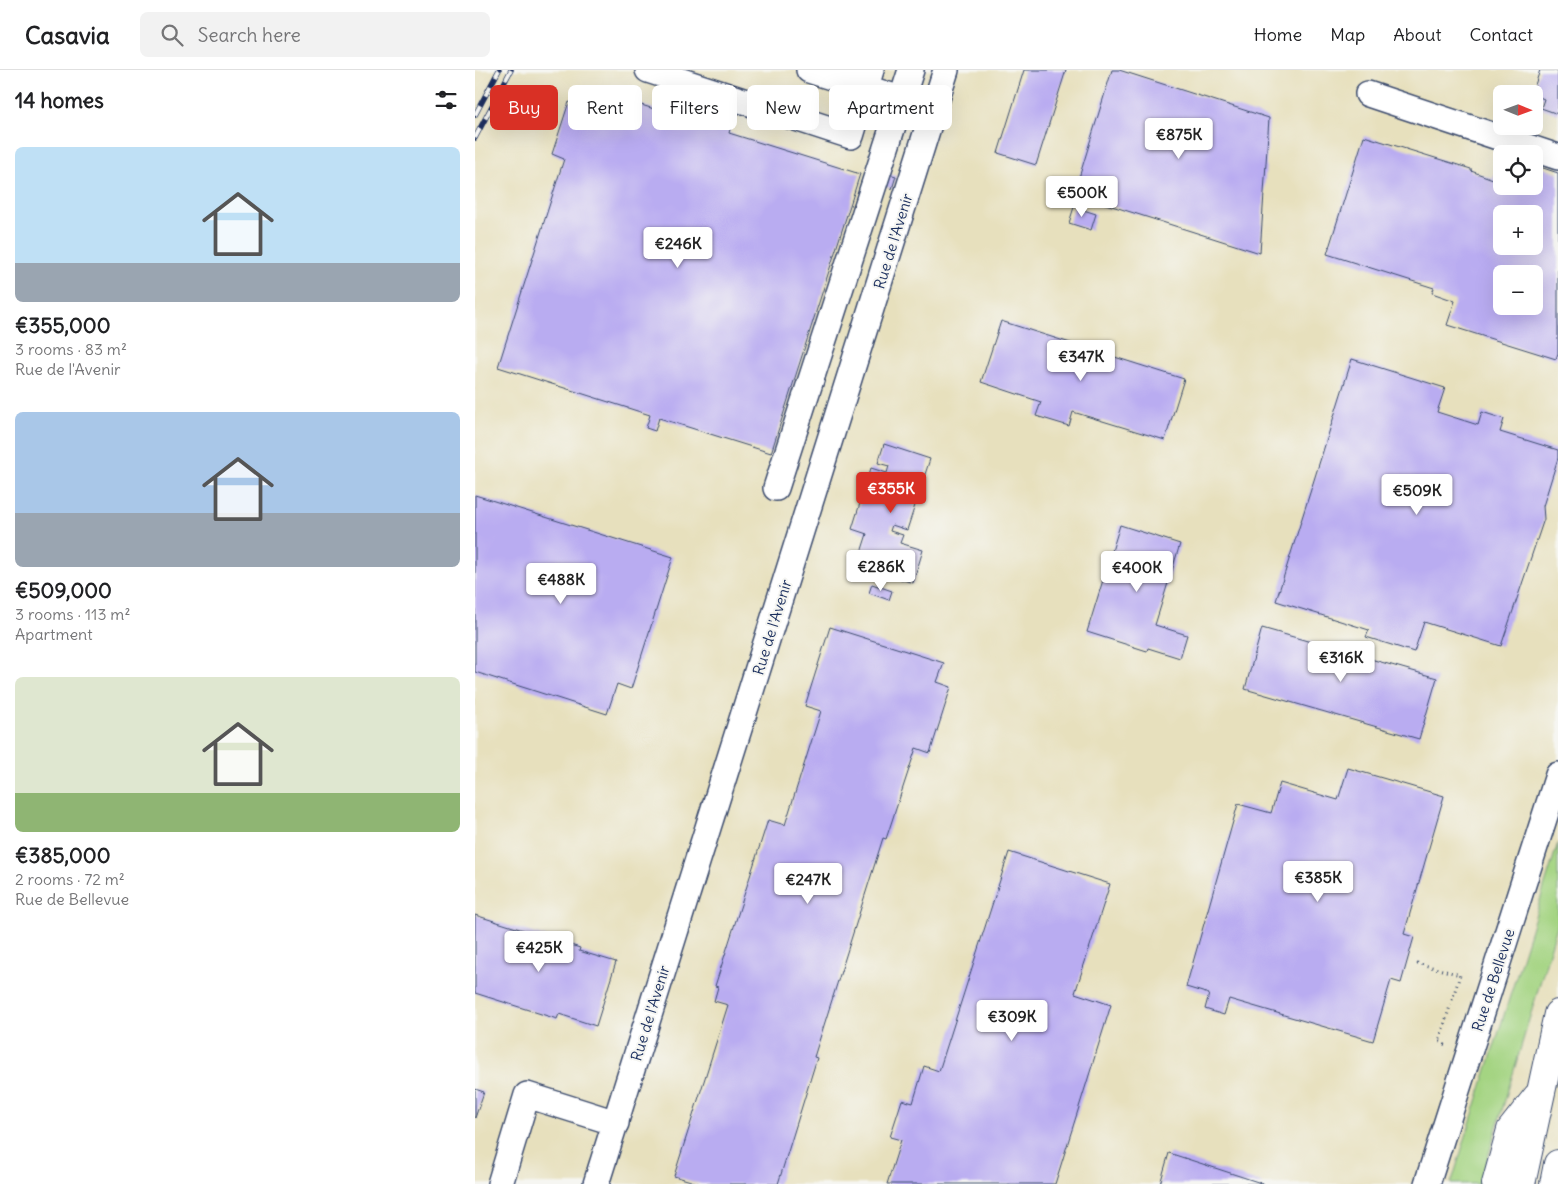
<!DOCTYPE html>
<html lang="en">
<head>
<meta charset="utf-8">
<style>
  :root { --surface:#fff; --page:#f2f2f2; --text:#202124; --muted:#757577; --line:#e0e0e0; --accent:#d93025 }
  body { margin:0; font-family:Delius,sans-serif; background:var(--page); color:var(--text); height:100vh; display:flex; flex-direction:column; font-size:19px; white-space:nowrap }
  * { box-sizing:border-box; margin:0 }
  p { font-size:16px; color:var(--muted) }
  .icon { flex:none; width:28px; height:28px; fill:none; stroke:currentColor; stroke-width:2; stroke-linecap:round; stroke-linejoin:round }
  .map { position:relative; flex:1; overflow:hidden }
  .drawer { display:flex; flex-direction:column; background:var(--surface); width:475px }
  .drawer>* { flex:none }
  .guide { position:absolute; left:15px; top:15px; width:475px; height:45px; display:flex; gap:10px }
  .needle { width:32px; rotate:91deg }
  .tools { position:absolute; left:1018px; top:15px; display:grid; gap:10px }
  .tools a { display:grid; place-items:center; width:50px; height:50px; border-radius:8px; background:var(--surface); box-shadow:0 5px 20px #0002; font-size:25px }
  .price { position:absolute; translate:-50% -42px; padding:0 11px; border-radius:5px; background:#fff; color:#222; font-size:16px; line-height:32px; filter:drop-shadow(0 1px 2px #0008) }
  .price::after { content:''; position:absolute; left:50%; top:30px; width:15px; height:11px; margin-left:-8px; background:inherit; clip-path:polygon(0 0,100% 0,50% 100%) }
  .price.selected { background:var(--accent); color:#fff }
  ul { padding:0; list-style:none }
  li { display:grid; align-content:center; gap:10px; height:265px; padding:0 15px }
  li span { display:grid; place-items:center; height:155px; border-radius:8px; color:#555 }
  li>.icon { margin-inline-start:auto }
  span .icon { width:90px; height:90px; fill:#fffc; stroke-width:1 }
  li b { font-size:21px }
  h2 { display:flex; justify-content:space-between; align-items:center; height:60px; padding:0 15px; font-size:21px }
  .pill { padding:0 18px; border-radius:8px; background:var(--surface); box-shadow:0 5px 20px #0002; font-size:18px; line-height:45px }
  .pill.selected { background:var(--accent); color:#fff }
  header { display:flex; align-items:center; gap:30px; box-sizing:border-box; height:70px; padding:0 25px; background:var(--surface); border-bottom:1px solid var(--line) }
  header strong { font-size:24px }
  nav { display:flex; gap:28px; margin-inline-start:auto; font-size:18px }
  .search { width:350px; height:45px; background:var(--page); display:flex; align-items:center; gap:12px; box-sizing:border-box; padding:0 18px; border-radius:8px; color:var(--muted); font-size:19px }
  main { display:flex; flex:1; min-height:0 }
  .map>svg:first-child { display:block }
  .green { fill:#a4d482; stroke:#608270 }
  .building { fill:#b9acf1; fill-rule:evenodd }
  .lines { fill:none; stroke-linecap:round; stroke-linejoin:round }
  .minor-casing { stroke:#3a4a6c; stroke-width:28 }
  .highway-casing { stroke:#3a4a6c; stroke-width:30 }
  .path { stroke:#3a4a6c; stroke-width:3; stroke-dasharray:1 4; stroke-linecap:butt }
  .minor { stroke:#fff; stroke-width:25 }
  .highway { stroke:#fff; stroke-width:28 }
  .rail-casing { stroke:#1b2f5e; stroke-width:5.5 }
  .rail { stroke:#f6f6f2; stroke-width:4; stroke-dasharray:11; stroke-linecap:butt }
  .labels { text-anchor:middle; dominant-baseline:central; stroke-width:4; stroke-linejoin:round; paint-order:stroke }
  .street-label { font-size:15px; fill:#1b2f5e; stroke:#f6f6f2 }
</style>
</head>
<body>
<header>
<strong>Casavia</strong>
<div class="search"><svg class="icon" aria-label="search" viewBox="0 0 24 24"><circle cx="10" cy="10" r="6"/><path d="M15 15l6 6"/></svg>Search here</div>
<nav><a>Home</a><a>Map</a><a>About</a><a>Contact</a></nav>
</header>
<main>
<section class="drawer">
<h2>14 homes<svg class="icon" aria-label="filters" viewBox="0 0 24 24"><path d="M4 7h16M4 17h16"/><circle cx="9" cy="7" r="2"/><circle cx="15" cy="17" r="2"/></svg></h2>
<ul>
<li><span style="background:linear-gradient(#bfe0f5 75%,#9aa5b1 0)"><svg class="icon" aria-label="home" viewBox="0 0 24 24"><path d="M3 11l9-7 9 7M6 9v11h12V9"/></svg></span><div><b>€355,000</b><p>3 rooms · 83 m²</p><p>Rue de l'Avenir</p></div></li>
<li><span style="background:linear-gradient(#a9c7e8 65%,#9aa5b1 0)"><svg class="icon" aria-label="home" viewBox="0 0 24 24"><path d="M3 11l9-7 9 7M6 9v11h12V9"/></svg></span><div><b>€509,000</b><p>3 rooms · 113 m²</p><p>Apartment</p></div></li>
<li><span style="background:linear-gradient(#dfe7d0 75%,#8fb573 0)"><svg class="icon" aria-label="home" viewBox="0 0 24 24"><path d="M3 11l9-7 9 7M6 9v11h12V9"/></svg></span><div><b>€385,000</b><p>2 rooms · 72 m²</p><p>Rue de Bellevue</p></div></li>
</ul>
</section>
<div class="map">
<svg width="1083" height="1114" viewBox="0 0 1083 1114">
  <rect width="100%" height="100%" fill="#f6f6f2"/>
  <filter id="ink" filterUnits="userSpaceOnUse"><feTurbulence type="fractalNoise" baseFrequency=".02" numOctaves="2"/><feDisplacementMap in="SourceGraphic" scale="10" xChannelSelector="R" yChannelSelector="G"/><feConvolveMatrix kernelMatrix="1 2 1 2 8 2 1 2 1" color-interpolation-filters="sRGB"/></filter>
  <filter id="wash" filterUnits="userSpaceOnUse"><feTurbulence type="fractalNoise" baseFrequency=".0096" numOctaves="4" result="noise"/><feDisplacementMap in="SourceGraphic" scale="20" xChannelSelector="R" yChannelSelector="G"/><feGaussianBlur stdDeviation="1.12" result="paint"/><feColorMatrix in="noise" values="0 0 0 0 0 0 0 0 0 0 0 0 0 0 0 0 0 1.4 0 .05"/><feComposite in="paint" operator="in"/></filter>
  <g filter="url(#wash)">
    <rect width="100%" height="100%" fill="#e7e0bd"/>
    <path class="green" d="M1083 773V853L1005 1114H976Z"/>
    <g id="blocks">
      <g class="building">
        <path d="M549 0H591L561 95 523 83Z"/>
        <path d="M637 0H644L794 48 785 183 599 124Z"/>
        <path d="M1065 0H1083V44L1066 38 1069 29 1057 24Z"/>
        <path d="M112 18 243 59 246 49 257 52 254 63 385 104 296 383 184 348 180 361 171 358 175 345 23 297 89 89 77 84 94 32 106 36Z"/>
        <path d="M889 66 996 99V101L1018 109 1026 85V116H1059V95L1083 103V283L1081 289 972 255 980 231 957 223 959 218 852 184ZM1026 144H1059V176H1026ZM1026 204H1059V236H1026Z"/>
        <path d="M414 104 421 106 417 119 410 116Z"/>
        <path d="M599 137 621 144 616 160 594 153Z"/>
        <path d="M526 251 709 309 690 370 598 342 594 356 561 346 566 332 506 312Z"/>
        <path d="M877 289 970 318 962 342 1003 355 1007 342 1029 349 1025 362 1083 380V388L1068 436 1069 449 1026 576 949 552 939 582 891 567 894 560 801 531Z"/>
        <path d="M409 374 455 389 432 460 417 455 415 461 428 465 425 473 448 480 438 513 382 495 392 464 377 459 396 398 412 403 414 396 403 393Z"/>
        <path d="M0 425 198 487 156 619 142 614 132 644 0 602Z"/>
        <path d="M645 455 705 474 680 555 712 565 705 588 673 578 672 581 612 562Z"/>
        <path d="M397 514 417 521 414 530 394 523Z"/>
        <path d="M355 557 469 593 462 612 476 617 455 683 441 678 411 769 408 768 339 987 342 988 303 1114H226L199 1106 253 935 239 931 243 917 240 916 293 750 310 755 346 641 330 636Z"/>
        <path d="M787 558 962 608 944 669 770 619Z"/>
        <path d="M873 698 969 726 929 864 939 867 926 913 916 910 898 971 754 929 749 945 730 939 734 924 711 917 763 734 796 743 805 713 863 730Z"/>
        <path d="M534 782 635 814 600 923 636 935 580 1114H412L426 1070 415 1067 427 1030 438 1033 449 996 464 1001Z"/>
        <path d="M0 845 105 878 104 881 141 892 121 956 84 944 82 949 0 923Z"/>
        <path d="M0 1019 9 1022 0 1048Z"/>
        <path d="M694 1083 789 1114H685Z"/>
      </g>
    </g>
  </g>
  <g filter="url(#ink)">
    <use href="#blocks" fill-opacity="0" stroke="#3a4a6c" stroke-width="1"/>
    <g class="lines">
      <g class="minor-casing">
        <g id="minor">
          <path d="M173 0 376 66 396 0"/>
          <path d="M334 0 442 34"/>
          <path d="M893 24 1083 87"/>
          <path d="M301 418 436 0"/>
          <path d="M25 1114 52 1025 141 1053"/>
          <path d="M121 1114 471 0"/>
          <path d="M952 1114 1083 705"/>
        </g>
      </g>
      <g class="highway-casing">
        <g id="highway">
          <path d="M1021 1114 1036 1060 1062 1027"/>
          <path d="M1046 1114 1083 944"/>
          <path d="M1079 1114 1083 1094"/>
        </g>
      </g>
      <path class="path" d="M942 893 985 905 964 971 972 976"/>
      <use href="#minor" class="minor"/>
      <use href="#highway" class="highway"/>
      <g class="rail-casing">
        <g id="rail">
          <path d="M0 45 24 0"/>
          <path d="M0 68 36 0"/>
        </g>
      </g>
      <use href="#rail" class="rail"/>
    </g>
  </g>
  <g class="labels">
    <g class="street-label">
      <text transform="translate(418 171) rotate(-73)">Rue de l'Avenir</text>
      <text transform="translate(297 557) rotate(-73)">Rue de l'Avenir</text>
      <text transform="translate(1018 910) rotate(-72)">Rue de Bellevue</text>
      <text transform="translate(175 943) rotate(-73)">Rue de l'Avenir</text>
    </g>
  </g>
</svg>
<div class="tools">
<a><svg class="needle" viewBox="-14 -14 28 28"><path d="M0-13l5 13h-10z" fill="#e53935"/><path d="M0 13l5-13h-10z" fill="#757577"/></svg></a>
<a><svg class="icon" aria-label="locate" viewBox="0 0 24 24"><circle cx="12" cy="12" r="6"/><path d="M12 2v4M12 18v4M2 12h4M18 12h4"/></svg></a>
<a>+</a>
<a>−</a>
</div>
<b class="price" style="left:704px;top:90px">€875K</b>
<b class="price" style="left:607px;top:148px">€500K</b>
<b class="price" style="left:203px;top:199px">€246K</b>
<b class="price" style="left:606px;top:312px">€347K</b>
<b class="price selected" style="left:416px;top:444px">€355K</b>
<b class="price" style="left:942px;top:446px">€509K</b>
<b class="price" style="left:406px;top:522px">€286K</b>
<b class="price" style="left:662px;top:523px">€400K</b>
<b class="price" style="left:86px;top:535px">€488K</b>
<b class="price" style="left:866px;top:613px">€316K</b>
<b class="price" style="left:843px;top:833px">€385K</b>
<b class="price" style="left:333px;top:835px">€247K</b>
<b class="price" style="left:64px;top:903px">€425K</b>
<b class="price" style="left:537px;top:972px">€309K</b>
<div class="guide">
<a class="pill selected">Buy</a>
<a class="pill">Rent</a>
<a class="pill">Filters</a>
<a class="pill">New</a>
<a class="pill">Apartment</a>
</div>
</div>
</main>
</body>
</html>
